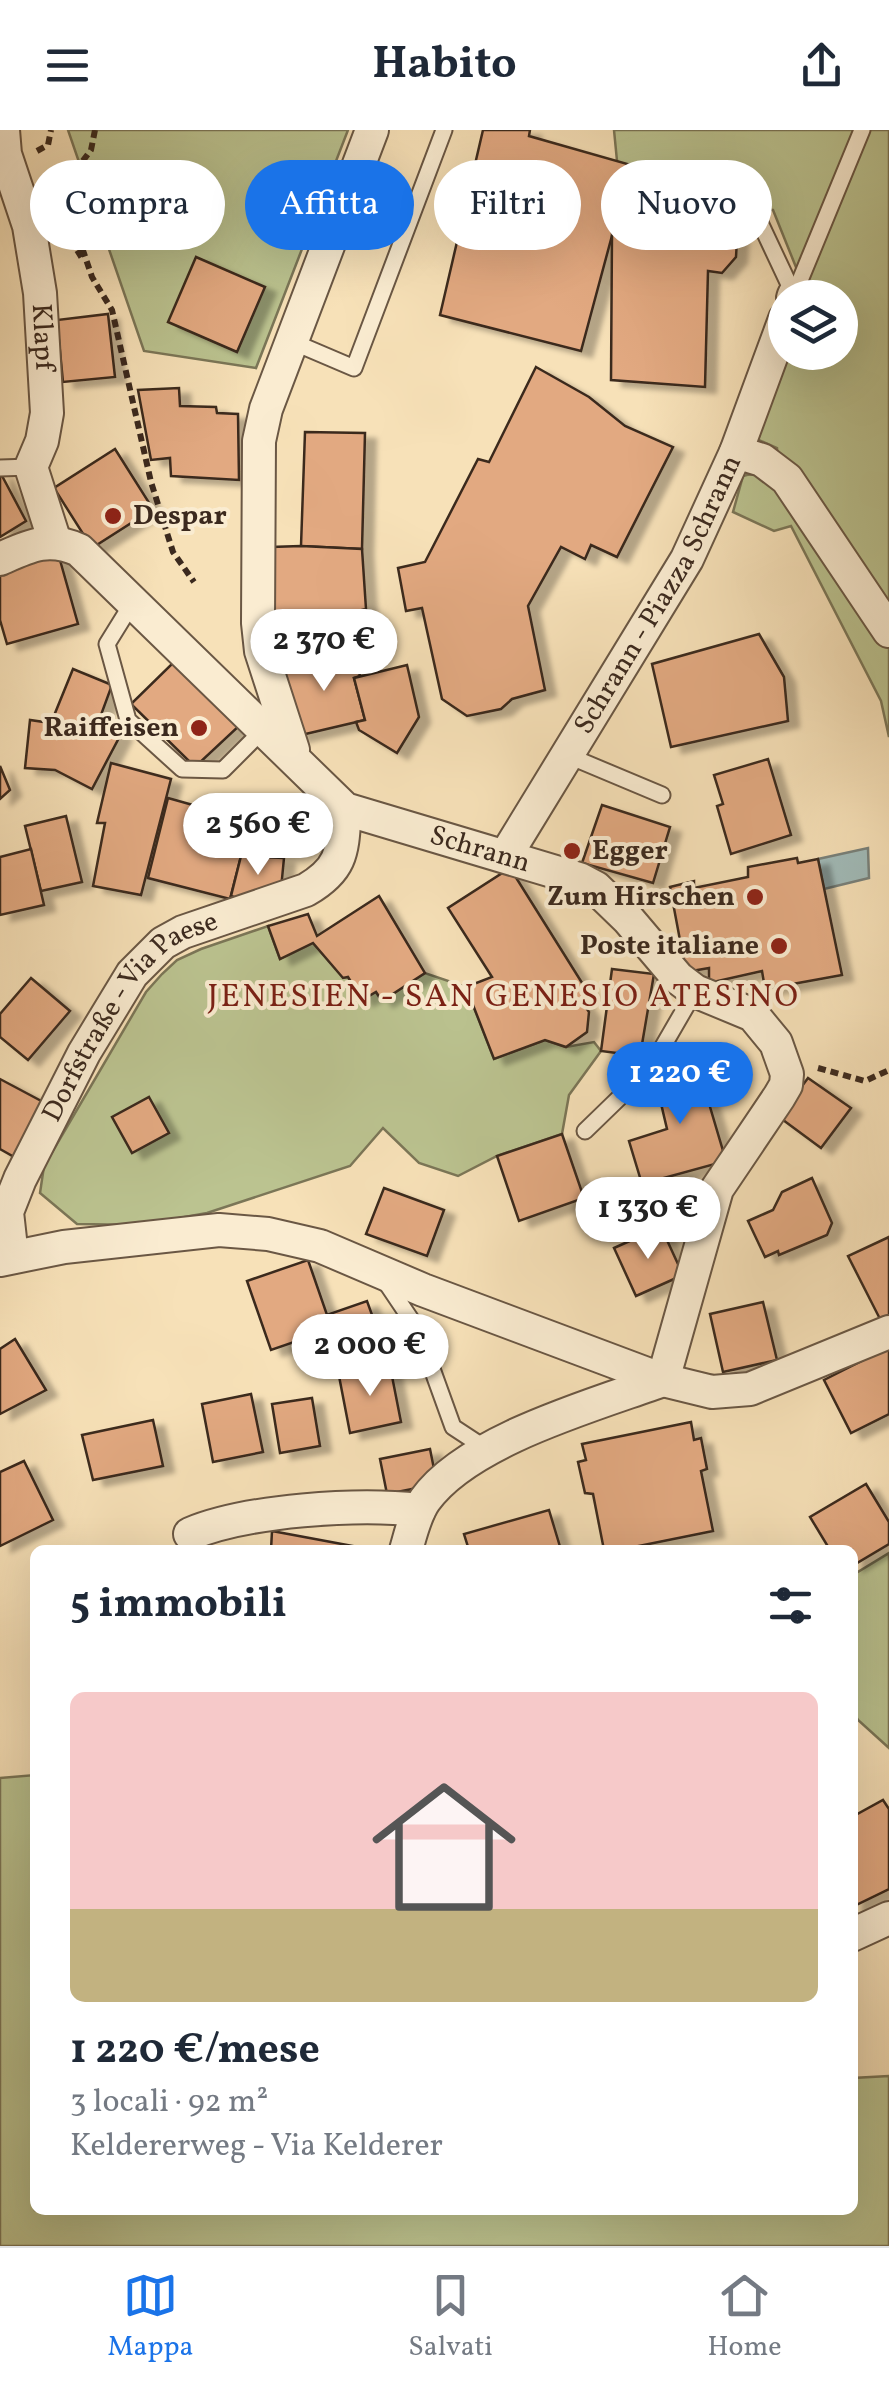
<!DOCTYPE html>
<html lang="it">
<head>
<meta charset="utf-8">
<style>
  :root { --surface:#fff; --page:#f2f2f3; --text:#1f2937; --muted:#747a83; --line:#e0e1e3; --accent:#1a73e8 }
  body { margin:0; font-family:Vollkorn,serif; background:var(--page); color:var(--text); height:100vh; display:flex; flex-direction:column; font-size:38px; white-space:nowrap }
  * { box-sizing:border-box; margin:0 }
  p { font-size:32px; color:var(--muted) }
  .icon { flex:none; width:55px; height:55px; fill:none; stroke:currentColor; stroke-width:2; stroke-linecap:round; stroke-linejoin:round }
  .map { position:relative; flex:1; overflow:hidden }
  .sheet { position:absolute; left:30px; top:1415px; width:828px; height:670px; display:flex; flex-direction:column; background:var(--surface); border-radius:15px; box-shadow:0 10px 40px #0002 }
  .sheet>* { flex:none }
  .hud { position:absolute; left:30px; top:30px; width:830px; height:90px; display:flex; gap:20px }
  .fabs { position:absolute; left:768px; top:150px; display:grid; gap:20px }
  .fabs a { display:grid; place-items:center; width:90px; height:90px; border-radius:50%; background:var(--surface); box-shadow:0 10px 40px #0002; font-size:50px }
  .price { position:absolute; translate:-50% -85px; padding:0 22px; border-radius:35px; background:#fff; color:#222; font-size:32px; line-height:65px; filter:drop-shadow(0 2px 5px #0008) }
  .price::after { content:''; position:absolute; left:50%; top:60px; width:30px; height:22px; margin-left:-15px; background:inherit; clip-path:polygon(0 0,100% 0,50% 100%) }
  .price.active { background:var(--accent); color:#fff }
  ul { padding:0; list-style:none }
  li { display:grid; align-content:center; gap:20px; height:530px; padding:0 40px }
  li span { display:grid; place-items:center; height:310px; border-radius:15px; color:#555 }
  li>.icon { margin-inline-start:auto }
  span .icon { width:180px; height:180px; fill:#fffc; stroke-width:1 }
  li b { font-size:42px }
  h2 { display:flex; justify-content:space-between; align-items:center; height:120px; padding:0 40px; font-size:42px }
  .chip { padding:0 35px; border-radius:45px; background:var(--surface); box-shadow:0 10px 40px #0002; font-size:35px; line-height:90px }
  .chip.active { background:var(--accent); color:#fff }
  header { display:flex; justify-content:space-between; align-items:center; height:130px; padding:0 40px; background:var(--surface); font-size:45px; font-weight:700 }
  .menu { display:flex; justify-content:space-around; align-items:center; height:140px; border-top:2px solid var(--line); background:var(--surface); font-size:28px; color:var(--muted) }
  .menu a { display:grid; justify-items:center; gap:5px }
  .menu .active { color:var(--accent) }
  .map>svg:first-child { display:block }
  .green { fill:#bbc390; stroke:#7b7657; stroke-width:2.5 }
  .water { fill:#a1bbb9; stroke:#78817b; stroke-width:2.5 }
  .building { fill:#e2a981; stroke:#3b291e; stroke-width:2.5; filter:url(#shadow) }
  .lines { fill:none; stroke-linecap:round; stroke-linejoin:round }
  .lane-casing { stroke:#6a5744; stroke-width:19 }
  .street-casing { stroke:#6a5744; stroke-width:36 }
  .path { stroke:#3b291e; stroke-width:6; stroke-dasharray:8 5; stroke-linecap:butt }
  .lane { stroke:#faecd1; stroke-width:15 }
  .street { stroke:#faecd1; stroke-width:32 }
  .poi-dot { fill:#8f2418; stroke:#faecd1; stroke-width:4 }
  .labels { text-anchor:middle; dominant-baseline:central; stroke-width:8; stroke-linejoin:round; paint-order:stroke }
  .street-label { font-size:28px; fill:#3b291e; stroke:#faecd1 }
  .poi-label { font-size:28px; font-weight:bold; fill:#3b291e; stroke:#faecd1; text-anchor:end }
  .quarter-label { font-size:32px; letter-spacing:2.5px; fill:#7a1f14; stroke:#faecd1 }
</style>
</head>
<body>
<header><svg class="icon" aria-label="menu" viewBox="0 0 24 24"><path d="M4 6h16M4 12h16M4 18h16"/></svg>Habito<svg class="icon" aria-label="share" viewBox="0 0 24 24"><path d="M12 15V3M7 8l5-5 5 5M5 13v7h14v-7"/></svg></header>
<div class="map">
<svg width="889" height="2116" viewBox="0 0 889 2116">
  <defs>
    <filter id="shadow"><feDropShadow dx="11" dy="6" stdDeviation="2.5" flood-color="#0004"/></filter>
  </defs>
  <rect width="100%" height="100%" fill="#f7e1b8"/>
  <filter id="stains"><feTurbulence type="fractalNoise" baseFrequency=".002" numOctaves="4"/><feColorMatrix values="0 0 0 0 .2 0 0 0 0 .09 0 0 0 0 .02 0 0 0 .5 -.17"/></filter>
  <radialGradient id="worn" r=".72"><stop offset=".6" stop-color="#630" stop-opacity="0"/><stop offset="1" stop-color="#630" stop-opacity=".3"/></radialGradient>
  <g class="green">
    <path d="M68 0H348L256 238 144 221Z"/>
    <path d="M614 0H889V607L881 571 791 396 774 401 733 382 743 346C759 341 768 349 780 358L777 318 754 308 787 223 840 222V168L808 167 773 80 621 72Z"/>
    <path d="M268 796 280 829 313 813 343 847H348L376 862 381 870 425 843 466 857 494 929 545 910 566 917 594 912 601 921 569 965 562 1004 497 1026 458 1046 419 1033 383 998 350 1036 207 1083 140 1095 77 1094 40 1063 44 1036 146 862 162 844 177 830 201 819Z"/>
    <path d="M889 1423V1618L858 1590 852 1580 853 1445Z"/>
    <path d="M35 1645V2080H852L853 1948 889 1946V2116H0V1648Z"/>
  </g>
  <path class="water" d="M868 718 869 748 824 759 818 729Z"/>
  <g class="building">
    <path d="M483 0H530L529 6 631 35 581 221 440 185Z"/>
    <path d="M621 72 726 78 738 93 736 127 722 143 708 141 705 257 611 250 612 102Z"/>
    <path d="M196 127 265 157 237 222 168 192Z"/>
    <path d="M108 184 115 247 63 252 57 190Z"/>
    <path d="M536 237 589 267 625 296 673 317 617 427 591 415 585 429 561 417 528 476 545 560 512 569 501 579 467 586 442 569 422 478 406 481 398 438 425 432 478 329 489 332Z"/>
    <path d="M179 258 180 276 216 277 217 283 238 284 239 350 171 346 170 328 151 330 138 260Z"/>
    <path d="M305 302 365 303 362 419 301 416Z"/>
    <path d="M115 319 153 379 92 418 54 358Z"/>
    <path d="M0 342 26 391 0 407Z"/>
    <path d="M301 416 362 419 366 479 274 502 271 417Z"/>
    <path d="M58 423 78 494 7 514 0 490V440Z"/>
    <path d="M759 504 784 547 788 591 671 617 652 534Z"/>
    <path d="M354 523 360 546 354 548 365 590 297 606 281 541Z"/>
    <path d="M177 529 240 595 195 637 131 574Z"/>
    <path d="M407 535 419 587 397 623 359 600 356 592 365 590 354 548Z"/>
    <path d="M73 539 112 555 98 593 121 604 92 659 55 640 25 638 30 590 51 593Z"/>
    <path d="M768 629 791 705 731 724 717 676 723 674 714 645Z"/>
    <path d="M111 633 171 649 141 765 93 756 105 693H97Z"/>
    <path d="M0 636 10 660 0 669Z"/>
    <path d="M168 668 250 691 230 769 148 748Z"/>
    <path d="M602 675 670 697 653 753 582 733Z"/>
    <path d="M66 686 82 752 41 761 25 696Z"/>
    <path d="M31 719 44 775 0 785V727Z"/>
    <path d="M241 726 284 728 281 759 249 772 231 766Z"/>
    <path d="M797 728 798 733 818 729 842 845 765 859 762 841 709 853V838L686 842 670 757 694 751V758L748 747V737Z"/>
    <path d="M510 738 589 864 581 870 589 882 587 902 566 917 545 910 494 929 466 857 492 847 448 778Z"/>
    <path d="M379 766 425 843 382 871 376 862 362 870 348 847 343 848 313 813 280 829 268 796 308 784 317 806Z"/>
    <path d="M612 839 654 844 640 926 601 921Z"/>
    <path d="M31 848 70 881 28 930 0 907V884Z"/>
    <path d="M680 921 697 933 726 1031 642 1054 629 1011 667 999 655 948 665 944Z"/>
    <path d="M808 948 851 978 821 1018 779 987Z"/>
    <path d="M0 949 45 973 16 1028 0 1019Z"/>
    <path d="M149 967 169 1003 132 1023 112 987Z"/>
    <path d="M562 1004 584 1068 519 1091 497 1026Z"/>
    <path d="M812 1048 832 1093 827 1105 779 1125 778 1121 765 1127 748 1091 773 1080 782 1062Z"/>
    <path d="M384 1058 444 1080 427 1126 366 1104Z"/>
    <path d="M661 1097 683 1145 636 1166 614 1118Z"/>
    <path d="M889 1107V1185L880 1189 848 1126Z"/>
    <path d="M308 1130 327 1185 367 1171 380 1207 327 1225 320 1203 271 1220 247 1151Z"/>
    <path d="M763 1172 777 1230 723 1242 710 1184Z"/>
    <path d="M15 1209 46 1260 0 1284V1219Z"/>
    <path d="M889 1217V1284L851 1303 824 1250Z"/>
    <path d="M390 1236 401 1292 350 1303 339 1246Z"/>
    <path d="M251 1264 263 1322 213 1332 202 1274Z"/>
    <path d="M312 1268 320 1316 280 1323 272 1274Z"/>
    <path d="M153 1290 163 1336 93 1350 82 1305Z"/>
    <path d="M691 1292 694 1310 701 1308 707 1339 701 1341 713 1401 619 1420H604L593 1364 585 1363 578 1332 586 1330 582 1314Z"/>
    <path d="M430 1319 437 1354 387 1364 380 1329Z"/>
    <path d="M24 1331 53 1390 0 1416V1342Z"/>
    <path d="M866 1354 889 1392V1414L852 1436V1420H830L810 1387Z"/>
    <path d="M549 1380 561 1420H469L464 1404Z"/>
    <path d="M272 1401 374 1420H271Z"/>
    <path d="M883 1670 889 1679V1759L852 1777V1687Z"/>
  </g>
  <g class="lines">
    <g class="lane-casing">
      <g id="lane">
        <path d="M755 82 794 165"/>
        <path d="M794 165 862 0"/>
        <path d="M293 212 354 238 444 0"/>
        <path d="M0 338 31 337"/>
        <path d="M133 472 107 514 128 590 182 639 223 640 264 599"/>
        <path d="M569 626 662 665"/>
        <path d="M585 1001 651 937 695 861"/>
        <path d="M385 1151 418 1200 453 1297 485 1318"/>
      </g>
    </g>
    <g class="street-casing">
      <g id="street">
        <path id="s1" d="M3 0 5 24 29 96 40 163 47 283 42 311 31 337 55 412"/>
        <path d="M793 168 794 165"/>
        <path d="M736 322 762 330 787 349 889 501"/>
        <path id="s2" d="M0 429C29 416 48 406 79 420L345 679 579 749 596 758 628 789 678 848 695 861 753 885 776 913 787 944 786 955 779 967 717 1059 663 1250C594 1275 468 1310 425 1370 415 1384 411 1403 406 1420"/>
        <path d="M293 620 261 521 258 493 259 311 266 279 372 0"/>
        <path id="s3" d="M506 725 687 429 736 322 785 189"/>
        <path id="s4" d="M12 1127 7 1082 20 1049 84 923 132 844 163 813 183 802 306 760C344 738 342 720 345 679"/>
        <path d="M0 1130 64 1117 219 1100 268 1104 320 1116 423 1160 663 1250 712 1262 750 1259 889 1202"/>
        <path d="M190 1404C247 1380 358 1373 419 1380"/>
        <path d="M852 1805 889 1788"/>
      </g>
    </g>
    <g class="path">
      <path d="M95 0 91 20 67 52 66 70 92 147 112 180 151 352 173 422 194 452"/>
      <path d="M37 21 48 15 51 0"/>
      <path d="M64 98 83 130"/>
      <path d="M818 938 865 951 889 940"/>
    </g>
    <use href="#lane" class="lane"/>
    <use href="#street" class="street"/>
  </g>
  <g class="poi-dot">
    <circle cx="113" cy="386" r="10"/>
    <circle cx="199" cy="598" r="10"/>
    <circle cx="572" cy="721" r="10"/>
    <circle cx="755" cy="767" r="10"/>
    <circle cx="779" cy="816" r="10"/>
  </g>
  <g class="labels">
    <g class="street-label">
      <text stroke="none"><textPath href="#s1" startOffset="212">Klapf</textPath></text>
      <text stroke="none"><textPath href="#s3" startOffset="302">Schrann - Piazza Schrann</textPath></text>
      <text stroke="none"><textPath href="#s2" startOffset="595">Schrann</textPath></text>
      <text stroke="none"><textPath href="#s4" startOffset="282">Dorfstraße - Via Paese</textPath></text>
    </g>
    <g class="poi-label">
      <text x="133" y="386" text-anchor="start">Despar</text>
      <text x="179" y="598">Raiffeisen</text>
      <text x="592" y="721" text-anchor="start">Egger</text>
      <text x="735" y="767">Zum Hirschen</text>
      <text x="759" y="816">Poste italiane</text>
    </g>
    <g class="quarter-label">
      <text x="504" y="868">JENESIEN - SAN GENESIO ATESINO</text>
    </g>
  </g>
  <rect width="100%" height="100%" filter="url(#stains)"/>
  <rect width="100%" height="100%" fill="url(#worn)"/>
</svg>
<div class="fabs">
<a><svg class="icon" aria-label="layers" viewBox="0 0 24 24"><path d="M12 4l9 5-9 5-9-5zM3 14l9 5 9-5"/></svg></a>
</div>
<b class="price" style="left:324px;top:564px">2 370 €</b>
<b class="price" style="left:258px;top:748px">2 560 €</b>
<b class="price active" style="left:680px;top:997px">1 220 €</b>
<b class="price" style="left:648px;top:1132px">1 330 €</b>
<b class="price" style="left:370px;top:1269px">2 000 €</b>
<div class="hud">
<a class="chip">Compra</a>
<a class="chip active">Affitta</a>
<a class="chip">Filtri</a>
<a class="chip">Nuovo</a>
</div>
<section class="sheet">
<h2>5 immobili<svg class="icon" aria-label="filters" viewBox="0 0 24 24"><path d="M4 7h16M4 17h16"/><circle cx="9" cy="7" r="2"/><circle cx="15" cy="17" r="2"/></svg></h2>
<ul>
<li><span style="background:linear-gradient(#f6c9c9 70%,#c2b280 0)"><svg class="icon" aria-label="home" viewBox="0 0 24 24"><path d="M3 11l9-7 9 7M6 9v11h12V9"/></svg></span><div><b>1 220 €/mese</b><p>3 locali · 92 m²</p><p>Keldererweg - Via Kelderer</p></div></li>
</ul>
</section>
</div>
<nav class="menu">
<a class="active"><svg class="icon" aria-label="map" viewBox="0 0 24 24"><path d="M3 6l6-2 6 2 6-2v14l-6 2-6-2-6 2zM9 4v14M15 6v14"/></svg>Mappa</a>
<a><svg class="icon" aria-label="saved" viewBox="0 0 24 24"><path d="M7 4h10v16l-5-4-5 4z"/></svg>Salvati</a>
<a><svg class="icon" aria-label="home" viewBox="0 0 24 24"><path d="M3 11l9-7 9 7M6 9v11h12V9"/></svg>Home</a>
</nav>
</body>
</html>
